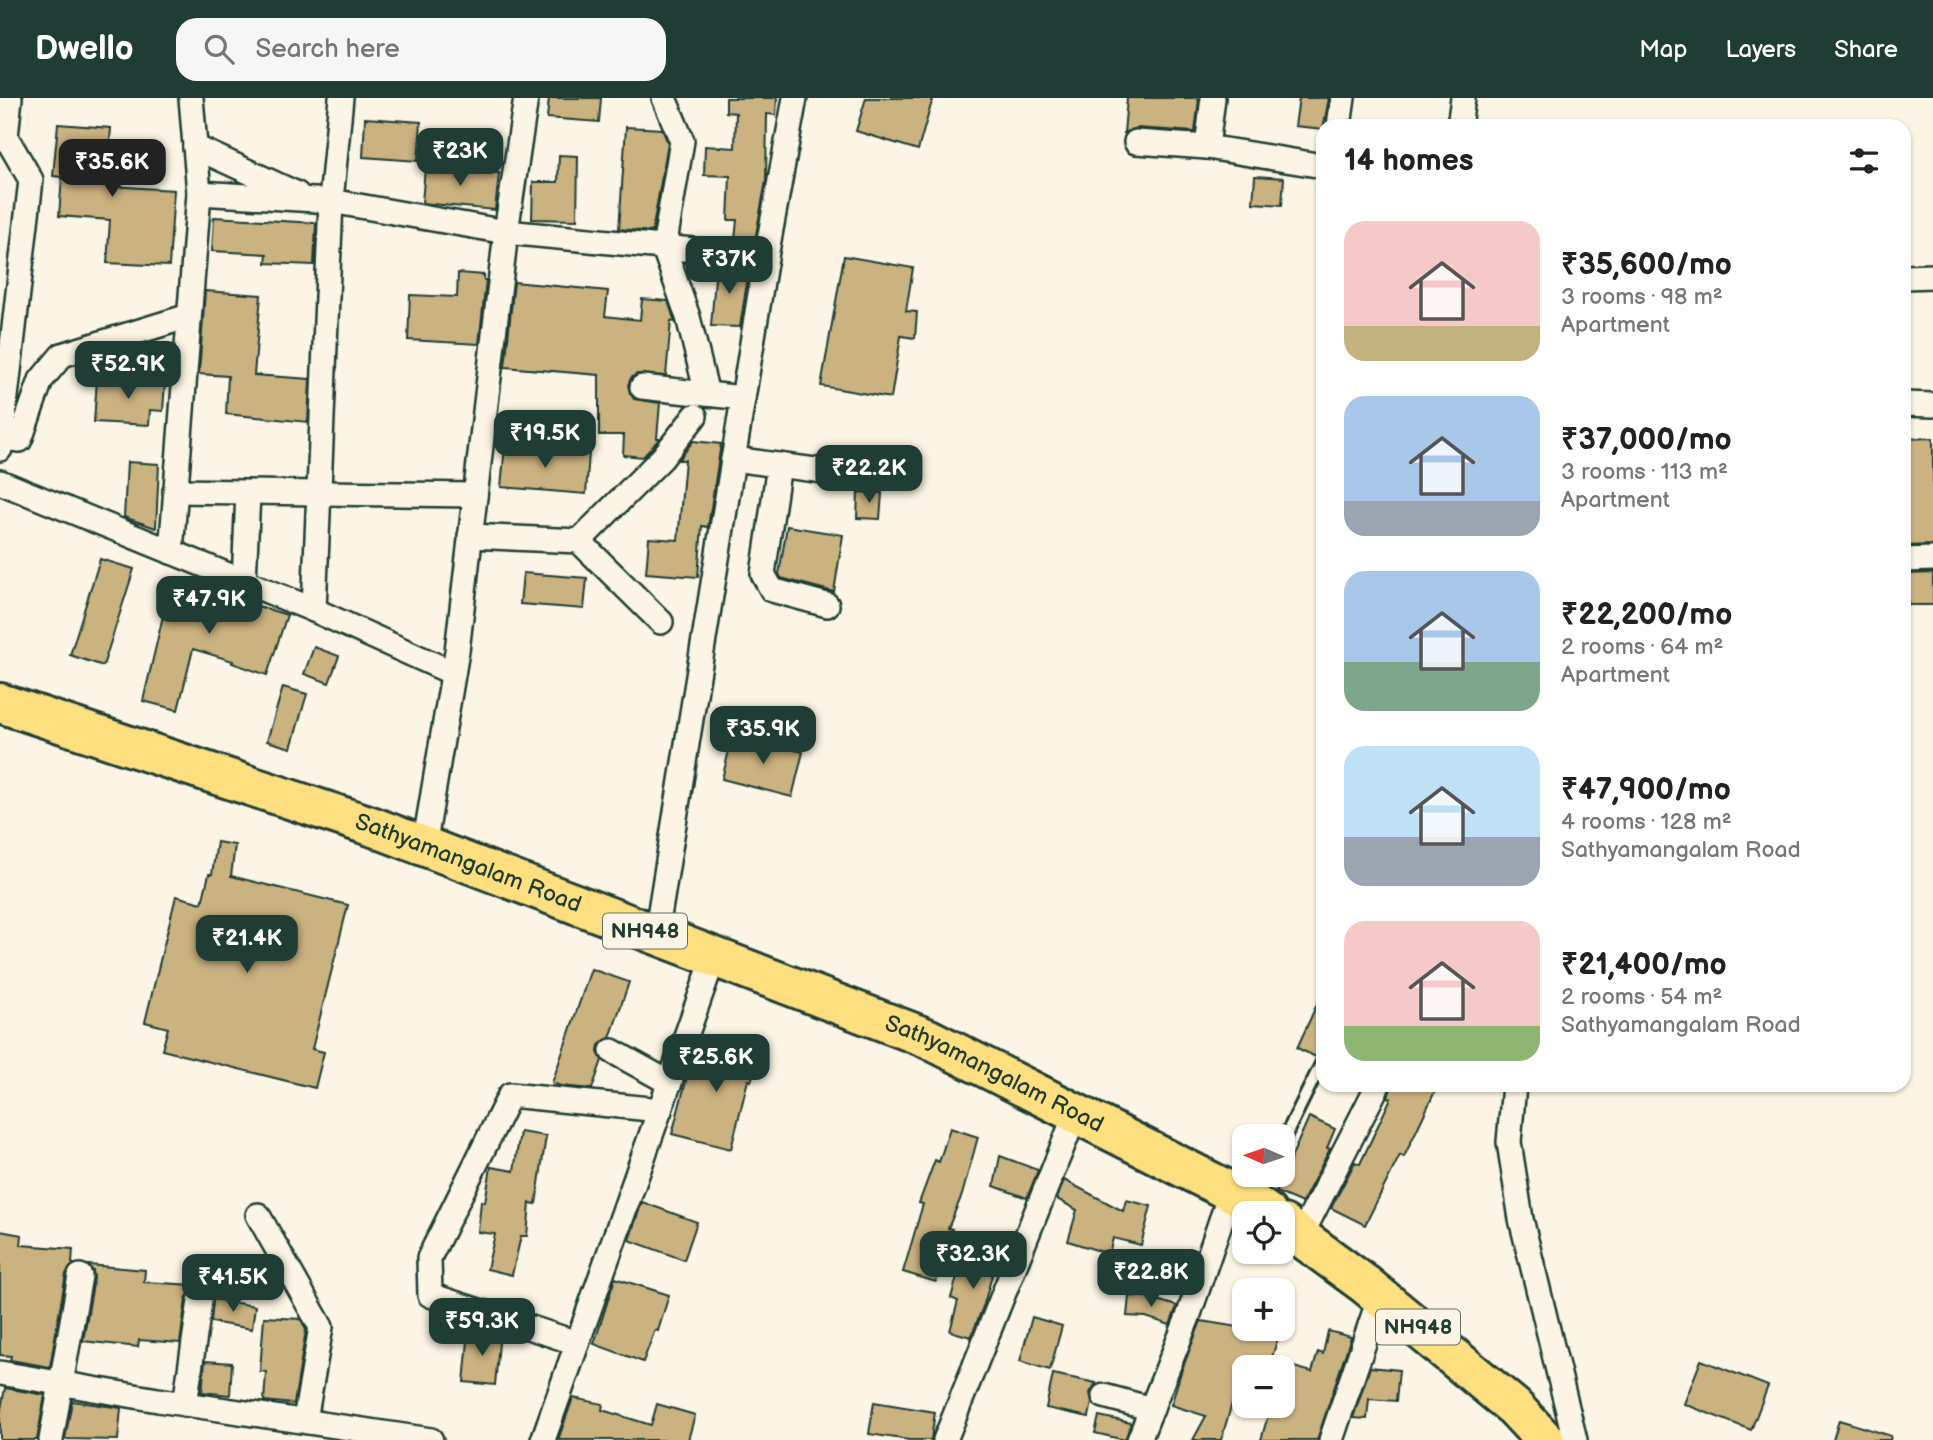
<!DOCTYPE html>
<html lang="en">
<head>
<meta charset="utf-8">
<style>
  :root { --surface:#fff; --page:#f6f6f6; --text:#222; --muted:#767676; --accent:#1f3d34 }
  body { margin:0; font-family:"Balsamiq Sans",sans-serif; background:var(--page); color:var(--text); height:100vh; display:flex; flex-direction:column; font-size:26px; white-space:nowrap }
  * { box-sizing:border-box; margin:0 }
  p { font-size:23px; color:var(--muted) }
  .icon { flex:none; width:38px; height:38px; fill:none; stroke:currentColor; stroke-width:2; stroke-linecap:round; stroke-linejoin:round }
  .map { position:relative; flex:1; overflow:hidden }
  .drawer { position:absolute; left:1316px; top:21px; width:595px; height:973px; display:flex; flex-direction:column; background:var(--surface); border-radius:21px; box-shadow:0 2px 5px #0004 }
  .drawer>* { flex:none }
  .needle { width:46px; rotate:272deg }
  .fabs { position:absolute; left:1232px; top:1026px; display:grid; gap:14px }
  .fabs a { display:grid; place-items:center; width:63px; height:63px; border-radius:14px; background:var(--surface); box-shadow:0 2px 5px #0004; font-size:35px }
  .price { position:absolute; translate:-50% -60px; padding:0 16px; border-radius:14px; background:var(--accent); color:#fff; font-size:23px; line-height:46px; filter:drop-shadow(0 2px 4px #0008) }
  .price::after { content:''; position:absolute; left:50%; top:42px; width:21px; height:16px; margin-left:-10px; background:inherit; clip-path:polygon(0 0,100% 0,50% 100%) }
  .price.current { background:#222; color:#fff }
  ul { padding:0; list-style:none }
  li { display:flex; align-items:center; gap:21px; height:175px; padding:0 28px }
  li span { display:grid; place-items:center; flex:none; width:196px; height:140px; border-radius:21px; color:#555 }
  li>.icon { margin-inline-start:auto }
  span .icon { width:84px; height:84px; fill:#fffc; stroke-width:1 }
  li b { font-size:30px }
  h2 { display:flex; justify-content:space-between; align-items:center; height:84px; padding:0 28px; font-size:30px }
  header { display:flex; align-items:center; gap:42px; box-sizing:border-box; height:98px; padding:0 35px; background:var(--accent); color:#fff }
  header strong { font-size:33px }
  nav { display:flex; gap:38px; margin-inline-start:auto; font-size:24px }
  .search { width:490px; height:63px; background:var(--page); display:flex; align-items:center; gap:18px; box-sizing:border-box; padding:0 24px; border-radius:21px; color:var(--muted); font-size:26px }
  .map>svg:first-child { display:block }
  .building { fill:#cab281; stroke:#1f3d34; stroke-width:2 }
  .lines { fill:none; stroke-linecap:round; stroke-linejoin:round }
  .service-casing { stroke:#1f3d34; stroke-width:16 }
  .minor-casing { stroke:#1f3d34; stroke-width:28 }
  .trunk-casing { stroke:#1f3d34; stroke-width:44 }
  .service { stroke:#fcf5e5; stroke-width:10 }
  .minor { stroke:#fcf5e5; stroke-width:23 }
  .trunk { stroke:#fedf80; stroke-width:38 }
  .labels { text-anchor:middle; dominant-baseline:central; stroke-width:7; stroke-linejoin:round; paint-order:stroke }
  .shield { fill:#fcf5e5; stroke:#617469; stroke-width:2 }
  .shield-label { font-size:21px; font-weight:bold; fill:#1f3d34 }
  .street-label { font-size:23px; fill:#1f3d34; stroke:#fcf5e5 }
</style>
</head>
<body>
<header>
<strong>Dwello</strong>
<div class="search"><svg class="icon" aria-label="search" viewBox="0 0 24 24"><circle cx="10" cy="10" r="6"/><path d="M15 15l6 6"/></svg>Search here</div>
<nav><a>Map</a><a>Layers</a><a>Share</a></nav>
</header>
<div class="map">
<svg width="1933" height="1342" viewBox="0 0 1933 1342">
  <rect width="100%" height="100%" fill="#fcf5e5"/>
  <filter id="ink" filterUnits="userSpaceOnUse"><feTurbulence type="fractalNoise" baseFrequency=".0143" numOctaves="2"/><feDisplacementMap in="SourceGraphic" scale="14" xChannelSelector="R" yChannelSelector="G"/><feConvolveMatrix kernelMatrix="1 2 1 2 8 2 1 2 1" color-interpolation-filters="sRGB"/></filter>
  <g filter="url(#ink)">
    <g class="building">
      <path d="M549 0H601L599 24 547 20Z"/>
      <path d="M726 0H777L776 17 767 16 766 83 755 142 751 141V144L735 142 737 122H728L730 78 704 77 705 48 735 50 736 15 726 14Z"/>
      <path d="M866 0H933L918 52 856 33Z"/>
      <path d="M1127 0H1199L1195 34 1137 30 1124 35Z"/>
      <path d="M1299 0H1329L1323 31 1295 28Z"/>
      <path d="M365 20 421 24 418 63 363 59Z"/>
      <path d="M58 26 111 30 107 82H112L111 88 174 92 169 168 107 165 110 122 59 118 62 79 53 78Z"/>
      <path d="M626 29 662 31 668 45 652 134 619 131Z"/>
      <path d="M559 57 578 58 577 122 532 121 533 84H558Z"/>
      <path d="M425 69 499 75 495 112 422 105Z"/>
      <path d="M1255 78 1284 80 1282 107 1253 105Z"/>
      <path d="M214 119 316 125 314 167 266 165 267 156 212 153Z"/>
      <path d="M844 158 913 170 906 213 917 214 915 240 901 238 891 300 821 288Z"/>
      <path d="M716 168 749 171 740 229 711 228Z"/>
      <path d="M458 175 484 177V182H486L479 246 408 242 410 197 457 199Z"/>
      <path d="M514 184 608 193 605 218 640 222 642 201 668 203 675 224 671 223 666 278 637 276 631 280 628 287 630 295 634 301 660 305 657 340H660L643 359 623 357 624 337H599V277L505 269Z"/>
      <path d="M205 193 261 197 254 277 310 281 308 324 226 316 228 278 199 276Z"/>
      <path d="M97 281 165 285 163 313 150 312 149 327 94 324Z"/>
      <path d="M1933 340V447L1904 448V341Z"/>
      <path d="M693 343 721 346 708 429 702 428 698 479 646 475 649 440 678 442 685 362H679Z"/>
      <path d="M505 348 589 355 586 396 501 389Z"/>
      <path d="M127 364 159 366 156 430 124 419Z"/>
      <path d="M858 394 882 395 880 421 857 420Z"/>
      <path d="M787 428 843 437 834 494 781 480 779 476Z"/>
      <path d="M100 461 134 471 103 568 70 557Z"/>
      <path d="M523 475 587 480 584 511 520 506Z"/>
      <path d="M1933 475V507H1908V476Z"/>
      <path d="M172 480 213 489V486L249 501 248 505 287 517 267 577 232 565 233 563 193 551 178 612 143 603Z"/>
      <path d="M314 549 339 558 329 585 304 576Z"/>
      <path d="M283 589 307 596 291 650 267 643Z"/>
      <path d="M733 636 803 654 792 699 722 681Z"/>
      <path d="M217 744 235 747 231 778 348 807 312 951 324 954 315 990 162 952 168 930 145 924 176 798 202 805 209 776H212Z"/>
      <path d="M591 871 629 884 610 940 599 947 598 954 602 962 592 991 561 988 552 985Z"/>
      <path d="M1323 893V954L1316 959 1297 950Z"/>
      <path d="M714 938 761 954 751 983 748 982 731 1051 672 1036 689 972 701 975Z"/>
      <path d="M1392 987H1438L1404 1059 1400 1057 1365 1127 1331 1110 1355 1064 1360 1066 1391 1000 1388 999Z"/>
      <path d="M1309 1019 1335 1031 1327 1050 1330 1051 1302 1105 1276 1094Z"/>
      <path d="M950 1030 978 1039 962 1097 948 1130 952 1131 936 1184 903 1174 923 1106 919 1105 935 1062 939 1064Z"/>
      <path d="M520 1034 546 1038 536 1106 530 1105 527 1138H521L512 1177 487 1171 495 1136 478 1134 481 1103 485 1104 491 1069 514 1073Z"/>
      <path d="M1000 1058 1038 1072 1027 1100 994 1088Z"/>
      <path d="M1064 1082 1123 1113 1126 1102 1151 1108 1141 1147 1113 1140 1109 1156 1068 1143 1077 1112 1057 1101Z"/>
      <path d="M642 1104 697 1124 684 1162 629 1142Z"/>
      <path d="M0 1133 22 1137 21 1147 73 1151 72 1165 74 1166 66 1176 50 1269 10 1262 11 1258 0 1257Z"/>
      <path d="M981 1144 1000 1149 984 1206 971 1239 950 1233 958 1203 951 1200 958 1175 974 1179Z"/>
      <path d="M88 1167 145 1172 144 1184 194 1187 186 1201 180 1245 139 1242 138 1249 83 1243 94 1180 93 1173Z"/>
      <path d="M615 1180 669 1197 658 1233 655 1232 643 1264 594 1246Z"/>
      <path d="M1129 1198 1146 1199 1177 1208 1170 1227 1146 1219 1127 1218Z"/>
      <path d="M213 1201 255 1208 252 1231 211 1224Z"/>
      <path d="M264 1219 301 1221 306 1232 294 1306 264 1303 266 1274 260 1273Z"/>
      <path d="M1032 1219 1062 1228 1050 1272 1020 1263Z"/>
      <path d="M1201 1223 1244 1230H1281L1269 1269H1243L1221 1342H1193L1206 1318 1171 1307 1181 1274Z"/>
      <path d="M469 1232 500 1235 495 1287 464 1284Z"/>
      <path d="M1328 1233 1351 1239 1317 1342H1261L1271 1307H1283V1266L1312 1274 1318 1254 1323 1256Z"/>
      <path d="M1701 1262 1768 1288 1751 1332 1684 1306Z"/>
      <path d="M205 1263 232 1265 230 1297 202 1294Z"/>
      <path d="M1370 1269 1399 1272 1396 1303 1369 1301 1367 1321 1353 1320Z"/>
      <path d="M1053 1276 1096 1285 1090 1295 1092 1304 1089 1319 1046 1310Z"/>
      <path d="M5 1290 45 1297 37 1342H0V1316Z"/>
      <path d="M573 1300 603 1306 602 1312 651 1327 657 1306 695 1317 688 1342H558Z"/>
      <path d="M72 1303 121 1310 118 1342 65 1341Z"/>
      <path d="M874 1304 935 1314 931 1342H909L869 1336Z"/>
      <path d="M1099 1318 1131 1325 1125 1342 1095 1335Z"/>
      <path d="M1839 1322 1891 1338 1890 1342H1833Z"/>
    </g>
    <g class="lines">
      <g class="service-casing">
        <g id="service">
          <path d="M1283 1043 1323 962"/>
          <path d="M1255 1099 1267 1076"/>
        </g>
      </g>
      <g class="minor-casing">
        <g id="minor">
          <path d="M664 0 682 43 664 150 688 219 707 296"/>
          <path d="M1339 28 1343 0"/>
          <path d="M1459 28 1463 0"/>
          <path d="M1136 44 1207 49 1323 68"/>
          <path d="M195 49 297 96"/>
          <path d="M1207 49 1213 0"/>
          <path d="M199 95 331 103 506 134 766 159"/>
          <path d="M1904 179 1933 178"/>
          <path d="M642 289 743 300"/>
          <path d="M1904 306 1933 307"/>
          <path d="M1 340 20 342 41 282 62 257 189 218"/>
          <path d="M0 351 31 82 6 39 10 0"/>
          <path d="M733 361 869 379"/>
          <path d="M779 367 763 476 772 492 827 507"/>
          <path d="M0 384 314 512 453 575"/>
          <path d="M175 393 475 397"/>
          <path d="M470 438 579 443 661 524"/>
          <path d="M579 443 662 360 695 318"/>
          <path d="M171 454 199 95 191 0"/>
          <path d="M1904 462 1933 461"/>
          <path d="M244 483 248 395"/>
          <path d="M314 512 331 103 341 0"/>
          <path d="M424 749 457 553 506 134 526 0"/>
          <path d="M656 837 766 159 795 0"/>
          <path d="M612 953 670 985"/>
          <path d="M1514 987 1509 1044 1521 1121 1575 1342"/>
          <path d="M258 1117 321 1229 305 1322"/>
          <path d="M1301 1138 1378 987"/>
          <path d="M577 1245 430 1197 429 1160 510 997 660 1012"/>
          <path d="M0 1275 158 1302 431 1342"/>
          <path d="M1104 1298 1152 1311"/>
          <path d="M185 1306 200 1203"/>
          <path d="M51 1342 80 1178"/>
          <path d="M543 1342 714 859"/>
          <path d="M945 1342 1076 1015"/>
          <path d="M1139 1342 1188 1219 1231 1093"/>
          <path d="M1331 1342 1380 1198"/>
        </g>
      </g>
      <g class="trunk-casing">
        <g id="trunk">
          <path id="s1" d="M0 605 371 728 927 940 1253 1105 1267 1115"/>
          <path d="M1283 1126 1366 1187 1514 1309 1545 1342"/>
        </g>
      </g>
      <use href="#service" class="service"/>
      <use href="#minor" class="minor"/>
      <use href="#trunk" class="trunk"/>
    </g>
  </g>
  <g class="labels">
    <g class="shield">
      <rect x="603" y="815.5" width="84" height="35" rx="5"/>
      <rect x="1376" y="1211.5" width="84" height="35" rx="5"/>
    </g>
    <g class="shield-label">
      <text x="645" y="833">NH948</text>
      <text x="1418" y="1229">NH948</text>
    </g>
    <g class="street-label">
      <text stroke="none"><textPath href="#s1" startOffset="495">Sathyamangalam Road</textPath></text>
      <text stroke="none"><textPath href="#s1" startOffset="1062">Sathyamangalam Road</textPath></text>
    </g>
  </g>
</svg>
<div class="fabs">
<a><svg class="needle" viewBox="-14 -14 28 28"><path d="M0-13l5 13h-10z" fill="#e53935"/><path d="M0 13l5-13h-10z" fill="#767676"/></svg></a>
<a><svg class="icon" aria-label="locate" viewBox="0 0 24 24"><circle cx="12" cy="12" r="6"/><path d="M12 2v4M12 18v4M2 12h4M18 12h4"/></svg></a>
<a>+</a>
<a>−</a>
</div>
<b class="price" style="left:460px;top:90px">₹23K</b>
<b class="price current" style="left:112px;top:101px">₹35.6K</b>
<b class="price" style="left:729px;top:198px">₹37K</b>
<b class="price" style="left:128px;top:303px">₹52.9K</b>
<b class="price" style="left:545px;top:372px">₹19.5K</b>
<b class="price" style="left:869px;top:407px">₹22.2K</b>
<b class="price" style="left:209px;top:538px">₹47.9K</b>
<b class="price" style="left:763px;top:668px">₹35.9K</b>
<b class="price" style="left:247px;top:877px">₹21.4K</b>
<b class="price" style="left:716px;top:996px">₹25.6K</b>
<b class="price" style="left:973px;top:1193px">₹32.3K</b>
<b class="price" style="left:1151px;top:1211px">₹22.8K</b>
<b class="price" style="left:233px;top:1216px">₹41.5K</b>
<b class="price" style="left:482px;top:1260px">₹59.3K</b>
<section class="drawer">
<h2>14 homes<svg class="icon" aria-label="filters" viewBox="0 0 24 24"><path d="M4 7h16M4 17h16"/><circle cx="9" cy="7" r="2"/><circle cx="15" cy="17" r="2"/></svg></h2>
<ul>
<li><span style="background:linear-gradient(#f6c9c9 75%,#c2b280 0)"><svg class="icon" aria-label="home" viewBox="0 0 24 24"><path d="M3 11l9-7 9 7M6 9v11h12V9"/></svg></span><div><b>₹35,600/mo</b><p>3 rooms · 98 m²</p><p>Apartment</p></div></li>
<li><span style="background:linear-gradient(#a9c7e8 75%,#9aa5b1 0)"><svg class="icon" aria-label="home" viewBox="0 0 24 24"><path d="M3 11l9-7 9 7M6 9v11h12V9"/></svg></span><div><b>₹37,000/mo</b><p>3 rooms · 113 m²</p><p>Apartment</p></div></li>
<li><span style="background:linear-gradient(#a9c7e8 65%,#7fa58c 0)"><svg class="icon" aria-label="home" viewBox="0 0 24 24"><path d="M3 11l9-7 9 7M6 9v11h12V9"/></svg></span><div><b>₹22,200/mo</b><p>2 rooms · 64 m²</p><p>Apartment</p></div></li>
<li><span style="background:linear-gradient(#bfe0f5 65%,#9aa5b1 0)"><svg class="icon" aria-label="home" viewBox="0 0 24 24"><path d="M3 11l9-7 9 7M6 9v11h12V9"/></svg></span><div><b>₹47,900/mo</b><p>4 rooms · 128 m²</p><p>Sathyamangalam Road</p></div></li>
<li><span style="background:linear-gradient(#f6c9c9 75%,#8fb573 0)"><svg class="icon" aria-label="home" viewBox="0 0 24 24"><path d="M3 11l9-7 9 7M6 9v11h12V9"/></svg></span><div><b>₹21,400/mo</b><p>2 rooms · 54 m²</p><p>Sathyamangalam Road</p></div></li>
</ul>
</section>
</div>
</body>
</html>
